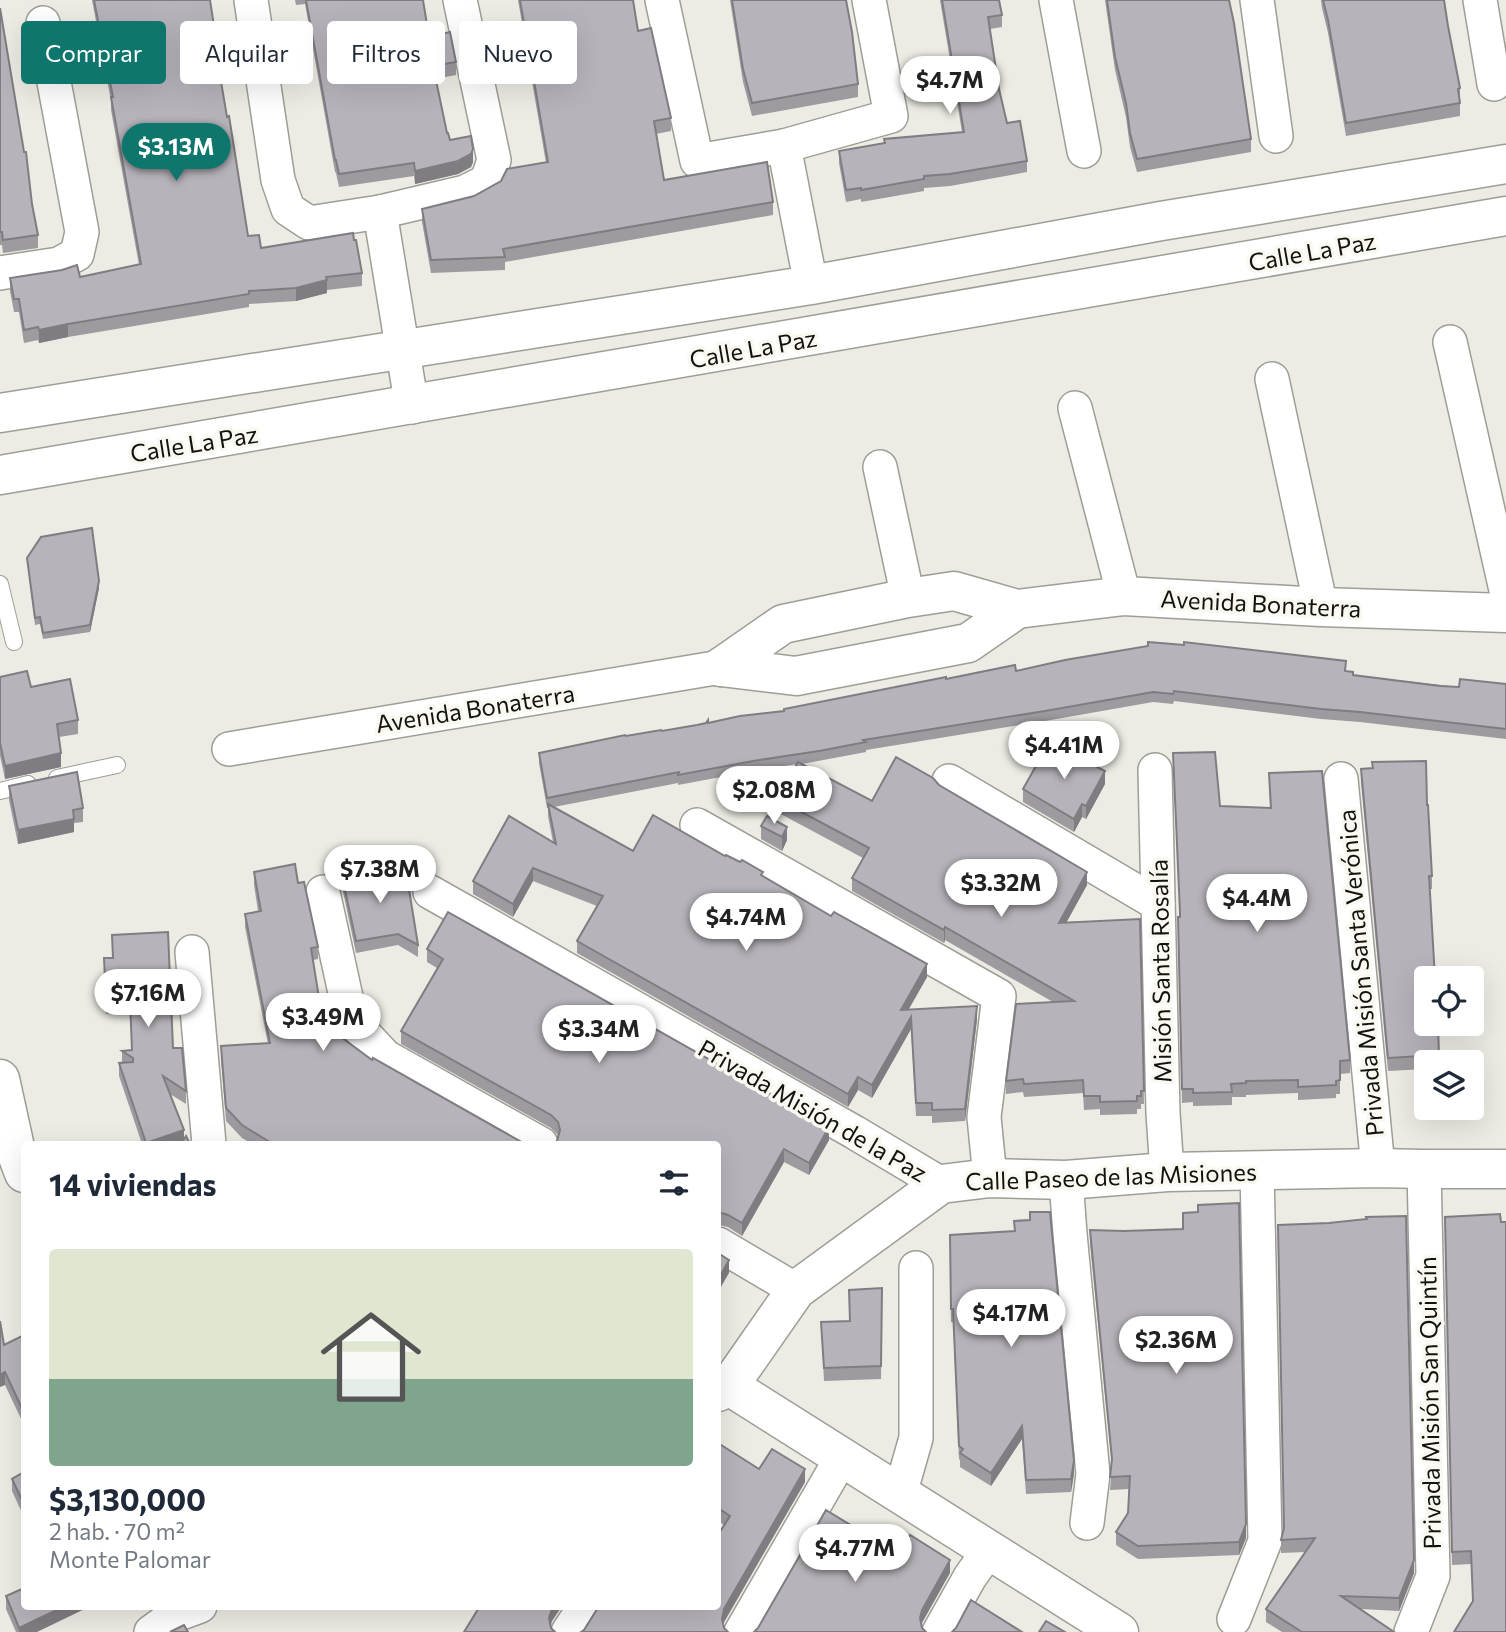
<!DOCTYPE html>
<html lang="es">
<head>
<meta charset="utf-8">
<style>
  :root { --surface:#fff; --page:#f2f2f3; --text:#1f2937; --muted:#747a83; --line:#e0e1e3; --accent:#0f766e }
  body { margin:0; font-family:Commissioner,sans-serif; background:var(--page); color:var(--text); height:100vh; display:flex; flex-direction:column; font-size:26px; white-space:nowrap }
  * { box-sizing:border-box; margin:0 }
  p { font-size:23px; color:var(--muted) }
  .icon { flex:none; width:38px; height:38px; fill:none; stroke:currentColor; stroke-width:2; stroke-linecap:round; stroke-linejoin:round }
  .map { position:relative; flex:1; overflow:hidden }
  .details { position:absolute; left:21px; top:1141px; width:700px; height:469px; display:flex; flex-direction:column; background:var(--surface); border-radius:7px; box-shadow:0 7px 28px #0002 }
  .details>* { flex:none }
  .guide { position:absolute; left:21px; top:21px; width:700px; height:63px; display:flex; gap:14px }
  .buttons { position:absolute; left:1414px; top:966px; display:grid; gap:14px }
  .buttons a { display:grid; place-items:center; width:70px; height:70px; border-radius:7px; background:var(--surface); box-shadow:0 7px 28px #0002; font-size:35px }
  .price { position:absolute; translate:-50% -60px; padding:0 16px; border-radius:24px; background:#fff; color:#222; font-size:23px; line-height:46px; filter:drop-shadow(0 2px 4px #0008) }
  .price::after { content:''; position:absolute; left:50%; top:42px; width:21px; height:16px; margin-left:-10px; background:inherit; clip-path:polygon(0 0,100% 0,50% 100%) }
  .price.active { background:var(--accent); color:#fff }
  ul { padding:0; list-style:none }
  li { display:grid; align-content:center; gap:14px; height:371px; padding:0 28px }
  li+li { border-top:2px solid var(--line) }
  li span { display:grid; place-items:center; height:217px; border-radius:7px; color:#555 }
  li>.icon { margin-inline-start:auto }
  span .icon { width:126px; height:126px; fill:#fffc; stroke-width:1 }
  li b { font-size:30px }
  h2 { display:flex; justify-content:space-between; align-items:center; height:84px; padding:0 28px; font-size:30px }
  .pill { padding:0 24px; border-radius:7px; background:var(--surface); box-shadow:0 7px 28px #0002; font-size:24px; line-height:63px }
  .pill.active { background:var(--accent); color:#fff }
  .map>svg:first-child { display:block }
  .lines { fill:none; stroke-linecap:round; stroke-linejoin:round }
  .lane-casing { stroke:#9e9d96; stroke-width:18 }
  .street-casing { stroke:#9e9d96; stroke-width:36 }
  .secondary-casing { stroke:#9e9d96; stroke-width:41 }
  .lane { stroke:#fff; stroke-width:16 }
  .street { stroke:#fff; stroke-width:33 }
  .secondary { stroke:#fff; stroke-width:38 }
  .wall { fill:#9d9aa0 }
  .shaded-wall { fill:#807d82 }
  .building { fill:#b7b3ba; stroke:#807d82; stroke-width:2 }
  .labels { text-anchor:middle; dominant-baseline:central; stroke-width:7; stroke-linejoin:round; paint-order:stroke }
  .street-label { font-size:24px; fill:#12120f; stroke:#faf9f1 }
</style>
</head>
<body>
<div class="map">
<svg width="1506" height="1632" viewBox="0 0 1506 1632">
  <rect width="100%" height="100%" fill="#ecece4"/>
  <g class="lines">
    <g class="lane-casing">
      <g id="lane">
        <path d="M0 584 14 642"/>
        <path d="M57 778 117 765"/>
        <path d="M0 791 28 784"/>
      </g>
    </g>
    <g class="street-casing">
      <g id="street">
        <path d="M251 0 278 180 288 209 309 223 380 212 465 192 487 181 494 160 460 0"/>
        <path d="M662 0 697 161 784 146 891 116 869 0"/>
        <path d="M1056 0 1084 151"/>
        <path d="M1257 0 1276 136"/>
        <path d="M1480 0 1494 84"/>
        <path d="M784 146 811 285"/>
        <path d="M380 212 412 407"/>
        <path d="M0 273 59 264 77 254 82 232 43 23"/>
        <path d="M1450 342 1506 590"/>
        <path d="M1272 379 1321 607"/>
        <path d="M1075 408 1124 596"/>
        <path d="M880 467 908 598"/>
        <path d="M229 749 721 667"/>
        <path d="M1155 770 1163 1113 1167 1172"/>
        <path d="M1341 779 1378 1168"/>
        <path d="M949 781 1158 904"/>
        <path d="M697 825 999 996 984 1117 990 1178"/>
        <path d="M323 892 351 1020 386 1057 541 1144"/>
        <path d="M430 892 854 1132 941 1184"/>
        <path d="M192 952 209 1144"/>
        <path d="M1066 1180 1070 1234 1093 1474 1087 1523"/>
        <path d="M718 1244 796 1290"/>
        <path d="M900 1494 916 1438V1268"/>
        <path d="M1234 1619 1265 1541 1257 1170"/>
        <path d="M151 1632 173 1616 200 1606"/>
        <path d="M568 1632 585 1606"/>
        <path d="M741 1632 842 1457"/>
        <path d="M939 1632 970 1577 989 1550"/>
        <path d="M1411 1632 1433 1576 1424 1169"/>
      </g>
    </g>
    <g class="secondary-casing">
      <g id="secondary">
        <path d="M0 413 811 285 1161 221 1506 164"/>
        <path d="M0 475C503 392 1005 306 1506 216"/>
        <path d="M721 667 783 624 908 598 954 591 1017 609 1124 596 1321 607 1506 613"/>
        <path d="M721 667 796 676 968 643 1017 609"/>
        <path d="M0 1079 16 1152 24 1173"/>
        <path d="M729 1386 1119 1632"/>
        <path d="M718 1392 729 1386 796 1290 941 1184 990 1178 1066 1180 1167 1172 1378 1168 1424 1169H1506"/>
      </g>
    </g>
    <use href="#lane" class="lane"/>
    <use href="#street" class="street"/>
    <use href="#secondary" class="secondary"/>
  </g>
  <g class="wall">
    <path d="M92 0H210L216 39V51L248 236 261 248 362 273V286L327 290V293L296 301 249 304V307L68 337 39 343 38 340 24 343 19 312H14L10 291V278L80 277 139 265 111 110V101Z"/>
    <path d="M295 0H423L429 37 456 62V75L435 79 447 133 450 140 473 162 471 167 458 174 415 184 414 176 339 187 336 173 335 172 305 4 296 5Z"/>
    <path d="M518 0H633L638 31 671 118V131L656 134 664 180 773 202V215L505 262V270L431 273 422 222V209L474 196 546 163Z"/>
    <path d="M730 0H846L858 84V97L752 116 743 82Z"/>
    <path d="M940 0H999L1002 15V27L990 29 999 89 1007 123 1027 161V172L950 186 924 188V191L861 202V199L846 202 839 163V151L884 143V139L962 132Z"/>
    <path d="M1105 0H1229L1251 139V152L1137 172 1130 147 1126 117 1115 70Z"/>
    <path d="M1321 0H1444L1448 26 1460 88V116L1346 136 1328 33 1322 8Z"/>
    <path d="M0 8 32 204 38 235V248L3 253 2 245H0Z"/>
    <path d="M27 558 99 588 90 632 43 639 40 624 35 625Z"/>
    <path d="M1016 671H1346L1353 675 1459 687 1506 684V739L1360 722 1321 719 1174 701 1173 704 1153 702 1045 721 866 750V752L802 764 872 801 939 785 1087 885 1066 922 1140 919 1144 1104H1141V1109H1137V1114L1100 1115V1109L1084 1110 1083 1093 1024 1097 1023 1092 1006 1094V1081L1053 1002 945 940 944 943 852 891V878L863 858 777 812V799L797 764 753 771 678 785V783L554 807 633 851 725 856 763 876 927 977 908 1010 977 1019 965 1121 932 1123V1116H916L911 1029 872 1098 858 1090 848 1107 577 953V941L597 906 533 881 513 917 473 894V881L553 842 548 816V808H547L539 763V753L626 736 662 731 784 711 946 679Z"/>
    <path d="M0 677 31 687 78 720V734L59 737 61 767 5 779 0 756Z"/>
    <path d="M1173 753 1220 806 1270 808 1269 773 1350 1060V1073L1340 1074V1094H1336V1098L1298 1100V1093L1246 1095V1097H1232V1105L1193 1106V1102L1182 1103 1178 917H1180Z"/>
    <path d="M1361 769 1427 805 1432 876V889H1430L1439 1062H1426V1069L1388 1071 1361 782Z"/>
    <path d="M1105 784 1086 819 1082 817 1074 832 1023 802V789Z"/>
    <path d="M9 786 83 808V822L74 823V832L18 844 9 800Z"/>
    <path d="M761 826 787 840 782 851 761 839Z"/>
    <path d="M254 872 298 883 318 947V959L313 960 319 998 333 1031 372 1060 525 1144H252L242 1138 226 1121 221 1059V1046L268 1044 245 927V914L258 911 254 885Z"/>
    <path d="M386 874 418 945V957L398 945 356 953 342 887V876Z"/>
    <path d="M112 935 173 1048 186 1091V1104L170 1094 182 1144H142L119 1076V1063H122V1051L132 1050 130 1013 106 1014 104 971 112 958Z"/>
    <path d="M427 949 829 1140 809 1175 784 1162 742 1236 728 1227 719 1225 557 1141 558 1135 551 1128 401 1044V1031L437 968 427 962Z"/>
    <path d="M1183 1213 1246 1538 1239 1555 1138 1559 1116 1545V1532L1128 1513 1129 1489 1110 1490 1112 1466 1090 1243V1230L1124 1231 1183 1229Z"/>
    <path d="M1445 1217 1501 1222 1473 1602 1471 1564 1452 1565Z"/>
    <path d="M950 1235 1074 1474 1071 1492 1026 1494 1022 1439 991 1486 960 1467V1460L959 1459 953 1322H951Z"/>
    <path d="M882 1288 881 1379 824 1381 821 1322 850 1321 849 1290Z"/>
    <path d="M24 1335V1425L5 1385 4 1345Z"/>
    <path d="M718 1443 759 1469 805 1482 724 1622V1628L581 1632 718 1606 724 1525 718 1521Z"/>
    <path d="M24 1457V1517L12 1491V1479L24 1473 23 1470V1458Z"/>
    <path d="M1284 1529 1414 1573 1399 1611 1361 1609 1394 1632H1282L1266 1622V1609L1306 1552 1281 1553V1540Z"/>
    <path d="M6 1596 37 1632H16L6 1609Z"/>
  </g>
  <g class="shaded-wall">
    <path d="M473 149V162L471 167 458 174 415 184V171Z"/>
    <path d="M327 280V293L296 301V288Z"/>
    <path d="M68 324V337L39 343V330Z"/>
    <path d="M99 581V588L90 632V625Z"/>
    <path d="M61 753V767L5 779V766Z"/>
    <path d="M1105 771V784L1086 819V806Z"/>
    <path d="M1082 804V817L1074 832V819Z"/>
    <path d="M74 819V832L18 844V830Z"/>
    <path d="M787 827V840L782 851V837Z"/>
    <path d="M533 868V881L513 917V904Z"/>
    <path d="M1087 872V885L1059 936V923Z"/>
    <path d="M945 927V940L944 943V930Z"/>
    <path d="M927 964V977L901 1023V1010Z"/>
    <path d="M977 1006V1019L965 1121V1109Z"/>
    <path d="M911 1017V1029L872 1098V1085Z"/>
    <path d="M858 1077V1090L848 1107V1094Z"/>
    <path d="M829 1127V1140L809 1175V1163Z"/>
    <path d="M184 1130V1143L180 1144H146V1143Z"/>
    <path d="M784 1149V1162L742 1236V1223Z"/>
    <rect x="718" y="1212" width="1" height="13"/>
    <path d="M729 1260V1273L718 1292V1280Z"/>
    <path d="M5 1372V1385L0 1387V1375Z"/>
    <path d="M1022 1426V1439L991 1486V1473Z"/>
    <path d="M1074 1461V1474L1071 1492V1479Z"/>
    <path d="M805 1469V1482L724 1622 722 1632V1619L724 1609Z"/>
    <path d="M1246 1524V1538L1239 1555V1542Z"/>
    <path d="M950 1560V1573L922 1623 920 1632V1618L922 1610Z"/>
    <path d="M1414 1560V1573L1399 1611V1598Z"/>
    <path d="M65 1606H91L37 1632H19V1628Z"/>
    <path d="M553 1606H562L552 1621 549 1632V1618Z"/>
  </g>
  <g class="building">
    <path d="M94 0H210L216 39H214L217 58 227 117 229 116 248 236 259 235 261 248 353 233 354 240H356L362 273 326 277 327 280 296 288 249 291V294L68 324 39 330 38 327 24 330 19 299H14L10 278 62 270 77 265 80 277 141 264 111 97H113Z"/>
    <path d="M306 0H423L429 37 450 32 456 62 433 66 447 133H448L450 140 471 136 473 149 471 154 458 161 415 171 414 163 339 174 336 160H335Z"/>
    <path d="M520 0H633L638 31 651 28 671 118 654 121 664 180 767 162 773 202 503 249 505 257 431 260 422 209 474 196 501 181 507 169 548 162Z"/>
    <path d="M732 0H846L852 32 858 84 752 103 743 69Z"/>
    <path d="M942 0H999L1002 15 988 17 999 89 1007 123 1020 121 1027 161 950 174 924 176V179L861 190V188L846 190 839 151 885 143 884 139 964 132Z"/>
    <path d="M1107 0H1229L1234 23 1251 139 1137 159 1130 133 1126 103 1115 57Z"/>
    <path d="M1323 0H1444L1448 26 1460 88 1458 89 1460 103 1346 123 1328 20Z"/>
    <path d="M0 8 24 152H26L32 204 38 235 3 240 2 232H0Z"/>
    <path d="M92 528 99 581 90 625 43 633 40 617 35 618 27 558 41 537Z"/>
    <path d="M1148 642 1184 645V642L1346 661 1345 671 1353 672V675L1440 686 1459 687 1460 679 1506 684V729L1360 712 1321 709 1174 691 1173 694 1153 692 1045 711 863 740 866 742 819 751 753 761 678 775 679 772 547 798 539 753 625 735 626 736 661 730 662 731 697 725 706 723 708 720V723L740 716 784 711V709L946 677V679L1015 665 1016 671 1065 660 1148 646Z"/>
    <path d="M27 671 31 687 70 679 78 720 57 724 61 753 5 766 0 743V677Z"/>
    <path d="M1049 743 1105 771 1086 806 1082 804 1074 819 1023 789Z"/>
    <path d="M1215 752 1220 806 1271 808 1269 773 1322 771 1350 1060 1340 1061V1080L1336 1081V1085L1298 1087V1080L1246 1081V1083L1231 1084 1232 1092 1193 1093V1089H1182L1178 917H1180V912L1173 753Z"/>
    <path d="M896 757 933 778 939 785 1087 872 1059 923 1140 919 1144 1091H1141V1096H1137V1101L1100 1102V1096H1084L1083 1080 1024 1084 1023 1079 1006 1081 1016 1004 1074 1001 945 927 944 930 852 878 869 848 777 799 798 762 872 801Z"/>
    <path d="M1426 761 1427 805H1428L1432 876H1429L1435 978H1426V1024H1438L1439 1055 1388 1058 1361 769 1373 768 1372 762Z"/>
    <path d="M77 772 83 808 73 810 74 819 18 830 9 786Z"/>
    <path d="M548 804 633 851 653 815 725 856 726 855 740 862 742 860 763 872 761 875 831 916 834 912 927 964 901 1010 977 1006 965 1109 932 1110V1103H916L911 1017 872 1085 858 1077 848 1094 577 941 603 896 533 868 513 904 473 881 509 816 556 844Z"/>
    <path d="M767 816 787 827 782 837 761 826Z"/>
    <path d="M295 864 298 883 304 882 318 947 311 948 319 998 333 1031 372 1060 373 1058 525 1144H273L242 1125 226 1108 221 1046 270 1043 245 914 261 911 254 872Z"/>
    <path d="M384 867 386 874 406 871 418 945 398 934 356 941 342 876Z"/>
    <path d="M448 912 829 1127 809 1163 784 1149 742 1223 728 1215 718 1212V1144H554L557 1141 560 1130 558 1122 551 1115 401 1031 443 959 427 949Z"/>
    <path d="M168 932 173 1048H182L186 1091 163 1076 184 1130 146 1143 119 1063 133 1062V1058L122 1051 132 1050 130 1000H106L104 958H113L112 935Z"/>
    <path d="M186 1136 190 1144H181Z"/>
    <path d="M1239 1203 1246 1524 1239 1542 1138 1546 1116 1532 1128 1513 1130 1476 1110 1477 1112 1459 1090 1230 1124 1231 1183 1229V1213L1198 1212V1205Z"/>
    <path d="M1030 1212H1050L1074 1461 1071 1479 1026 1480 1022 1426 991 1473 960 1453 963 1449 959 1446 953 1309H951L950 1235 1015 1231 1014 1221 1030 1220Z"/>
    <path d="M1500 1214 1501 1222H1506V1632H1454L1473 1601 1471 1551 1452 1552 1445 1217Z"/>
    <path d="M1406 1216 1414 1560 1399 1598 1341 1596 1394 1632H1302L1266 1609 1315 1538 1281 1540 1284 1528 1278 1225 1329 1223 1367 1219 1366 1217Z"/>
    <path d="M718 1253 729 1260 718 1280Z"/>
    <path d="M882 1288 881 1366 824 1368 821 1322 850 1321 849 1290Z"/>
    <path d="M0 1321 4 1345 24 1335V1413L5 1372 0 1375Z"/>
    <path d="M718 1443 759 1469 772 1449 805 1469 724 1609 722 1619 724 1628 728 1632H581L584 1630 599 1606H718V1535L730 1516 718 1508Z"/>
    <path d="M24 1472V1504L12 1479Z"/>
    <path d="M826 1510 898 1554 910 1535 950 1560 922 1610 920 1618 922 1628 926 1632H754L758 1628Z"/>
    <path d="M24 1588V1606H65L19 1628 6 1596Z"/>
    <path d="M971 1600 1022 1632H952L956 1628Z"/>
    <path d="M480 1606H553L549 1618 551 1628 555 1632H464Z"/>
    <path d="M1046 1621 1065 1632H1039Z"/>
    <path d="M184 1625 188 1632H170Z"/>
  </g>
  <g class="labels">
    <g class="street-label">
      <text transform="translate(1312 251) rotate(-10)">Calle La Paz</text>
      <text transform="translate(753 348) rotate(-10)">Calle La Paz</text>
      <text transform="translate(194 443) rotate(-9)">Calle La Paz</text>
      <text transform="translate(1261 603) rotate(3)">Avenida Bonaterra</text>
      <text transform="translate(475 708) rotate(-9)">Avenida Bonaterra</text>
      <text transform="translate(1160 971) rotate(-91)">Misión Santa Rosalía</text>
      <text transform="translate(1360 973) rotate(-95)">Privada Misión Santa Verónica</text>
      <text transform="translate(813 1110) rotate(30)">Privada Misión de la Paz</text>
      <text transform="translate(1111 1176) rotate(-2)">Calle Paseo de las Misiones</text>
      <text transform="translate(1429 1403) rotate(-91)">Privada Misión San Quintín</text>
    </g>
  </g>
</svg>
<div class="buttons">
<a><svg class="icon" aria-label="locate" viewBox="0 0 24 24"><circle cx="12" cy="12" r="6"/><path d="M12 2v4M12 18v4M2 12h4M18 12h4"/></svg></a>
<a><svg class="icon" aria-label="layers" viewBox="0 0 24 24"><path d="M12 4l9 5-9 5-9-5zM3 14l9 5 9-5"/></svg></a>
</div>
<b class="price" style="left:950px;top:116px">$4.7M</b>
<b class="price active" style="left:176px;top:183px">$3.13M</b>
<b class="price" style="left:1064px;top:781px">$4.41M</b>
<b class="price" style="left:774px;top:826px">$2.08M</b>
<b class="price" style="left:380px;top:905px">$7.38M</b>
<b class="price" style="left:1001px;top:919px">$3.32M</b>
<b class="price" style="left:1257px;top:934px">$4.4M</b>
<b class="price" style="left:746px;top:953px">$4.74M</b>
<b class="price" style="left:148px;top:1029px">$7.16M</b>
<b class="price" style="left:323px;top:1053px">$3.49M</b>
<b class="price" style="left:599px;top:1065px">$3.34M</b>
<b class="price" style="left:1011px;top:1349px">$4.17M</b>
<b class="price" style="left:1176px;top:1376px">$2.36M</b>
<b class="price" style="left:855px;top:1584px">$4.77M</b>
<div class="guide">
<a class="pill active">Comprar</a>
<a class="pill">Alquilar</a>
<a class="pill">Filtros</a>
<a class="pill">Nuevo</a>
</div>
<section class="details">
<h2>14 viviendas<svg class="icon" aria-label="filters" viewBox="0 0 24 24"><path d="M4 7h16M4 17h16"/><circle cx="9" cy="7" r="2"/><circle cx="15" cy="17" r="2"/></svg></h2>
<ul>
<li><span style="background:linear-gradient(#dfe7d0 60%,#7fa58c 0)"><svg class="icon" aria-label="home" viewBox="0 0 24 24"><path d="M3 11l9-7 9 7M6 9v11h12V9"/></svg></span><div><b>$3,130,000</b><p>2 hab. · 70 m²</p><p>Monte Palomar</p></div></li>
</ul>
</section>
</div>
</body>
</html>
